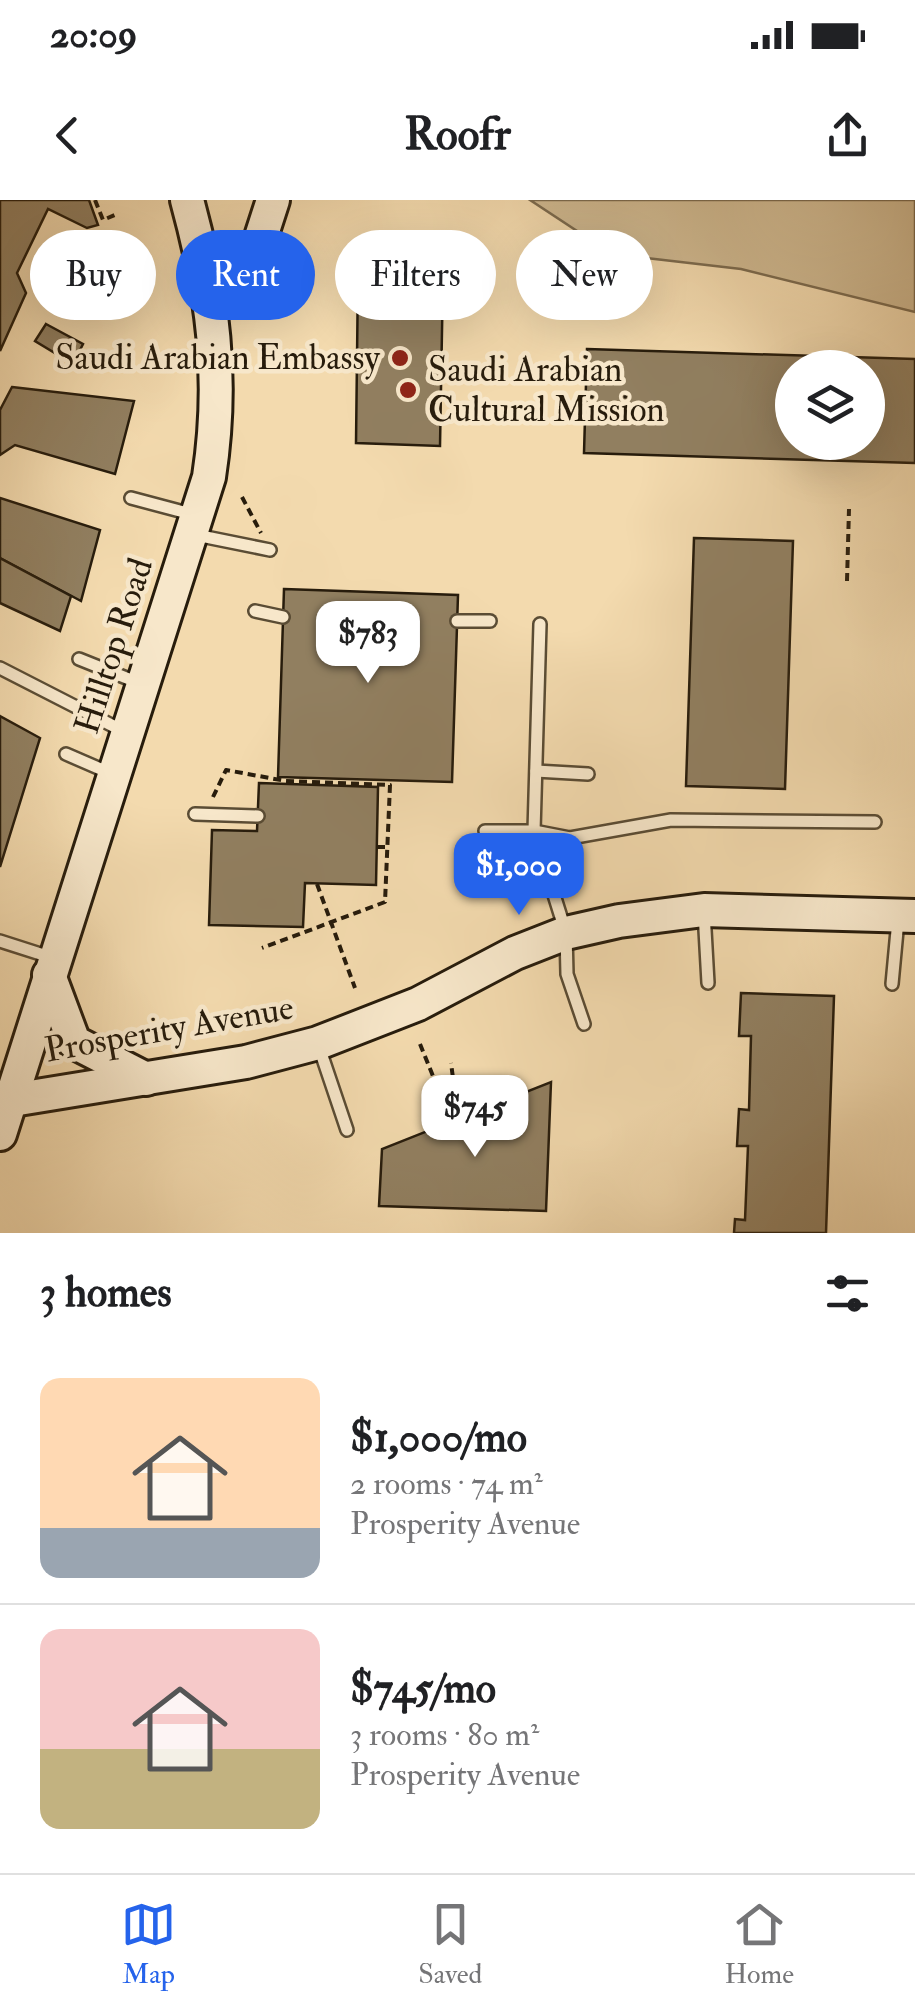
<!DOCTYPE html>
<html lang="en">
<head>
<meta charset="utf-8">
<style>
  :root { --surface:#fff; --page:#f6f6f6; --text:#202124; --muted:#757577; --line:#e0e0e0; --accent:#2563eb }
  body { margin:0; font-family:"IM FELL Double Pica",serif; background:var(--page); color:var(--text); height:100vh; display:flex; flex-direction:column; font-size:38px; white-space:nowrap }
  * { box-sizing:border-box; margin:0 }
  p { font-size:32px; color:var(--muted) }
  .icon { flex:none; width:55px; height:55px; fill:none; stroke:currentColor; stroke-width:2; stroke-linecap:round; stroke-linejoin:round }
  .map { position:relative; height:1033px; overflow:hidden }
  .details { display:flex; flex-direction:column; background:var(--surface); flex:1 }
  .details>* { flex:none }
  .top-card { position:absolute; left:30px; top:30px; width:855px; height:90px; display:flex; gap:20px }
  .buttons { position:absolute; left:775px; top:150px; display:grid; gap:20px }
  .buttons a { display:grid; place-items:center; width:110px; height:110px; border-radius:50%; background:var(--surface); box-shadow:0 10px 40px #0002; font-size:50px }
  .price { position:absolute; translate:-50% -85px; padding:0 22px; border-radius:20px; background:#fff; color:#222; font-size:32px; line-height:65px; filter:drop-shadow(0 2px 5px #0008) }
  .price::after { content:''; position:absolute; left:50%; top:60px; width:30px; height:22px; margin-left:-15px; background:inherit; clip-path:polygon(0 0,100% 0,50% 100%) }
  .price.selected { background:var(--accent); color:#fff }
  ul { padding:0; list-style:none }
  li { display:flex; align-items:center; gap:30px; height:250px; padding:0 40px }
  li+li { border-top:2px solid var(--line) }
  li span { display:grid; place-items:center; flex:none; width:280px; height:200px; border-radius:20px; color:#555 }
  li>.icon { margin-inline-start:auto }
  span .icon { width:120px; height:120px; fill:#fffc; stroke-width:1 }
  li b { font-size:42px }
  h2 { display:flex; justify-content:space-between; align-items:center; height:120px; padding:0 40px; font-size:42px }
  .pill { padding:0 35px; border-radius:45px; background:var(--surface); box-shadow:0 10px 40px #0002; font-size:35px; line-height:90px }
  .pill.selected { background:var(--accent); color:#fff }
  .status { display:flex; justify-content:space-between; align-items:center; height:70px; padding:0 50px; background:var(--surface); direction:ltr }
  .status svg { height:28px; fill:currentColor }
  header { display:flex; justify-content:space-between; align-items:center; height:130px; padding:0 40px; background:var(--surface); font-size:45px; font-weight:700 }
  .tab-bar { display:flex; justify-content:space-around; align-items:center; height:140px; border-top:2px solid var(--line); background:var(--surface); font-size:28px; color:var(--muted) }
  .tab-bar a { display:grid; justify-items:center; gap:5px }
  .tab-bar .selected { color:var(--accent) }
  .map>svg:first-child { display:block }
  .green { fill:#d0ba92; stroke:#7c6b4f; stroke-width:2.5 }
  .building { fill:#917f60; stroke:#271c0c; stroke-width:2.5; fill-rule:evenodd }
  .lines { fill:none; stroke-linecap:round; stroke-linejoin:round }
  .lane-casing { stroke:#5a4c34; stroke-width:16 }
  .secondary-casing { stroke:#271c0c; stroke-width:38 }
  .path { stroke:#271c0c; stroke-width:4; stroke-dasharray:8 5; stroke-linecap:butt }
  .lane { stroke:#f7e7ca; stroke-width:11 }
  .secondary { stroke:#f7e7ca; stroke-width:32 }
  .poi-dot { fill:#8f2418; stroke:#f7e7ca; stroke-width:4 }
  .labels { text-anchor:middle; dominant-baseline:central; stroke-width:9; stroke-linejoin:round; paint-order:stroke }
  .poi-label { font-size:35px; fill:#271c0c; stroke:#f7e7ca; text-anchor:end }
  .street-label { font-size:35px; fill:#271c0c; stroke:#f7e7ca }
</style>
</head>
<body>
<div class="status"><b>20:09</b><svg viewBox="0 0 49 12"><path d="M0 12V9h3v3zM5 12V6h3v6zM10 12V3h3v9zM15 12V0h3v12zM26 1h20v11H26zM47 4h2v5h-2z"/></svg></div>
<header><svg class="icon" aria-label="back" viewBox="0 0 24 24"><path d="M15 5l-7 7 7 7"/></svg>Roofr<svg class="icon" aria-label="share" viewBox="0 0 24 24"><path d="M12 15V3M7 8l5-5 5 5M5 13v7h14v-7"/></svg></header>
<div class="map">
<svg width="915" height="1033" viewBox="0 0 915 1033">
  <rect width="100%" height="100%" fill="#f3daae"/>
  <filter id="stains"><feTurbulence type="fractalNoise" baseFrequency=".002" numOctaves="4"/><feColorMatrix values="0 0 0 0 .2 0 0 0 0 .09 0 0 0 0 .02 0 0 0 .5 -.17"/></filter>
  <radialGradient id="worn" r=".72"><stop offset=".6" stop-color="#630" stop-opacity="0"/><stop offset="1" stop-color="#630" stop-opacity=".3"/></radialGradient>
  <path class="green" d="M530 0H915V112L741 69 612 54Z"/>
  <g class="building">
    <path d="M0 0H89L98 25 87 28 48 9 17 73 26 93 0 151Z"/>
    <path d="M358 73H443L440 246 356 243Z"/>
    <path d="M46 124 83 144 73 164 35 141Z"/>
    <path d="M587 149 915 159V263L584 253ZM792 168H868V242H792Z"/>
    <path d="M12 187 134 201 115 274 15 245 0 255V210Z"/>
    <path d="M0 298 100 330 81 401 0 358Z"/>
    <path d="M694 338 793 341 785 589 686 586Z"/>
    <path d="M0 358 71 396 60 431 0 403Z"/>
    <path d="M284 389 458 395 452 582 278 577Z"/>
    <path d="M0 516 40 538 0 667Z"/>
    <path d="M259 583 378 587 376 685 305 683 303 727 209 725 212 630 257 631Z"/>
    <path d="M741 793 834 796 826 1033H734L735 1019 745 1020 748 946H737L739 909 749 910 751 836H739Z"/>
    <path d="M551 882 546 1011 379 1006 382 949Z"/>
  </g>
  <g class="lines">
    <g class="lane-casing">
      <g id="lane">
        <path d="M131 298 195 315"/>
        <path d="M196 335 270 350"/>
        <path d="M255 411 283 417"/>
        <path d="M457 421H490"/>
        <path d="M540 424 534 631 566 733 567 774 584 824"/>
        <path d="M79 459 139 483"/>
        <path d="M0 468 125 532"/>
        <path d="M66 554 112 574"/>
        <path d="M536 571 588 574"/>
        <path d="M195 614 258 616"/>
        <path d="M485 631H534L570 638 671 620 875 622"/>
        <path d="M704 712 708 783"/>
        <path d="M0 741 53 758"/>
        <path d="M892 784 898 720"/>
        <path d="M318 844 347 930"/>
      </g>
    </g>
    <g class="secondary-casing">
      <g id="secondary">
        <path d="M209 86 251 68 273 0"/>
        <path d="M49 775 74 842 146 879"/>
        <path d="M0 902 246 862 318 843 418 804 515 753 566 733 619 721 704 710 915 716"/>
        <path d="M0 934 209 277C224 179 213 95 187 0"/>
      </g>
    </g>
    <g class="path">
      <path d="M95 0 103 20 117 14"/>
      <path d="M242 297 261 333"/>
      <path d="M847 381 849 309"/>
      <path d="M213 597 226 570 286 581 390 585 385 702 262 748"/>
      <path d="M377 647H389"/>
      <path d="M317 684 355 788"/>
      <path d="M420 844 437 886 453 878 451 863"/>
    </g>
    <use href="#lane" class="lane"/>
    <use href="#secondary" class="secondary"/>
  </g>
  <g class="poi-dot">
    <circle cx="400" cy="158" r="10"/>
    <circle cx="408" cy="190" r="10"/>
  </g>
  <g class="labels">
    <g class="poi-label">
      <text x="380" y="158">Saudi Arabian Embassy</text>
      <text x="428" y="170" text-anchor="start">Saudi Arabian<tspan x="428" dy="40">Cultural Mission</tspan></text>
    </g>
    <g class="street-label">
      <text transform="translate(114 446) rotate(-72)">Hilltop Road</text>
      <text transform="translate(169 829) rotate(-10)">Prosperity Avenue</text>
    </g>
  </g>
  <rect width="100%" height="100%" filter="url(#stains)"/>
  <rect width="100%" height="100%" fill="url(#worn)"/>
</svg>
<div class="buttons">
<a><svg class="icon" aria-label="layers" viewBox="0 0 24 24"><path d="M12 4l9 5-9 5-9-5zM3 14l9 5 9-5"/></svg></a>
</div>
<b class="price" style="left:368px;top:486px">$783</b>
<b class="price selected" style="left:519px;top:718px">$1,000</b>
<b class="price" style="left:475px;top:960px">$745</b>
<div class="top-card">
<a class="pill">Buy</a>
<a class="pill selected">Rent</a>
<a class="pill">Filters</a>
<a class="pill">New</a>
</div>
</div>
<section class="details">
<h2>3 homes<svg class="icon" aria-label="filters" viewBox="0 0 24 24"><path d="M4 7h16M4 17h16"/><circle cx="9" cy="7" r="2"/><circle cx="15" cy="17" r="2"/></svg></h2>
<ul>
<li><span style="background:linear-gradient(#ffd9b3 75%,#9aa5b1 0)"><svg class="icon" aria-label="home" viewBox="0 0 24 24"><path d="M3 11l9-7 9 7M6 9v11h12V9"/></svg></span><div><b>$1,000/mo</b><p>2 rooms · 74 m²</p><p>Prosperity Avenue</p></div></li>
<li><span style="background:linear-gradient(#f6c9c9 60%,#c2b280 0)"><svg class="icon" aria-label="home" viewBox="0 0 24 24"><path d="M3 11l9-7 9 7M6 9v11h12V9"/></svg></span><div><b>$745/mo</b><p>3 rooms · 80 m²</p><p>Prosperity Avenue</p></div></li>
</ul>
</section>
<nav class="tab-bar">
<a class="selected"><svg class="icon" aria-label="map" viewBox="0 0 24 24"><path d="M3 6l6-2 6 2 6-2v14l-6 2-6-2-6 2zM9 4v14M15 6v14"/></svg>Map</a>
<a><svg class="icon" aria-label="saved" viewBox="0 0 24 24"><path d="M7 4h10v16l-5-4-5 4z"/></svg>Saved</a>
<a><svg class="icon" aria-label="home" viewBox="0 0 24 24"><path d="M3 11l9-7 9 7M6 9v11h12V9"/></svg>Home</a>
</nav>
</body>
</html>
